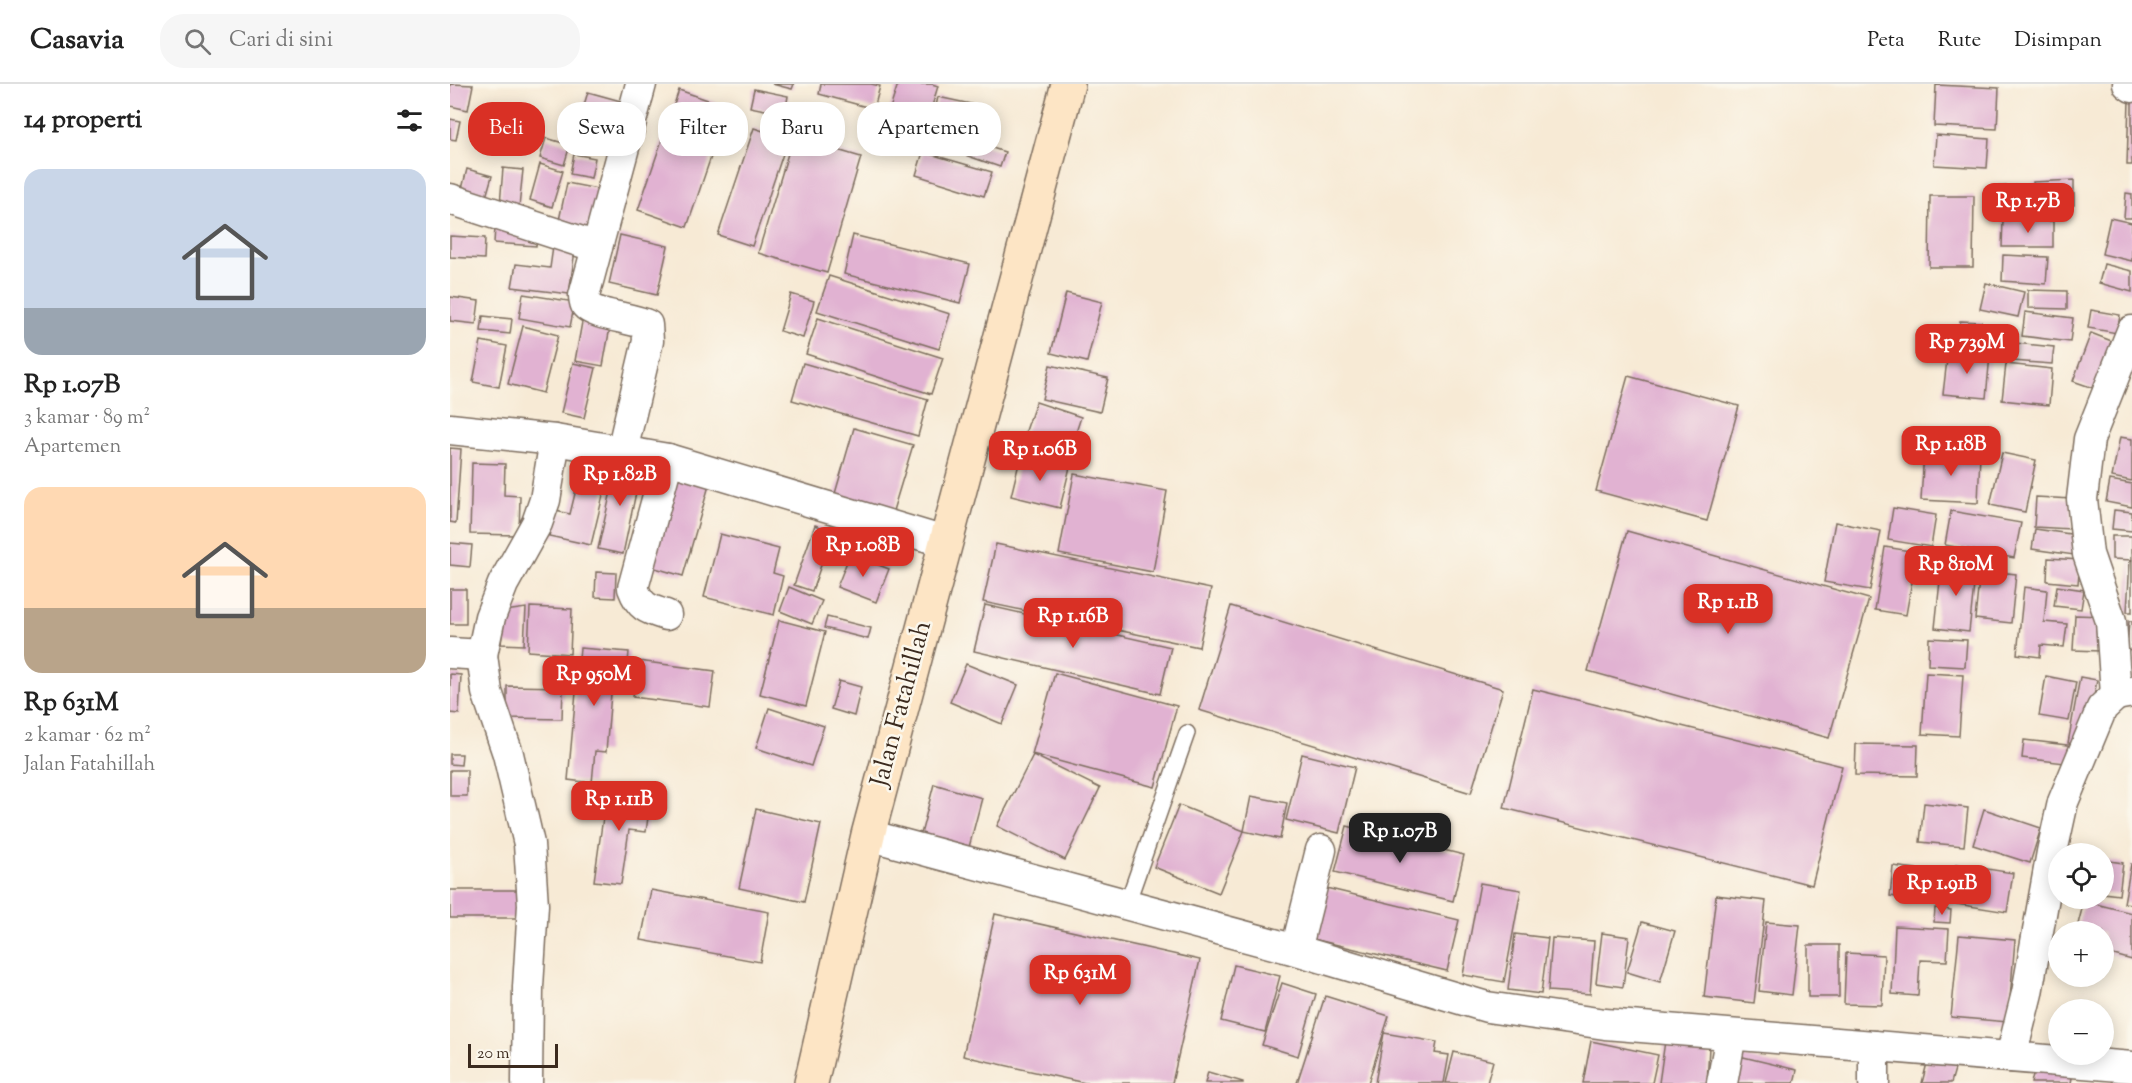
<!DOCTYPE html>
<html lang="id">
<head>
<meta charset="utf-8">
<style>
  :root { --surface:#fff; --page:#f6f6f6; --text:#222; --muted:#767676; --line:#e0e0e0; --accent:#d93025 }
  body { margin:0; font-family:"Sorts Mill Goudy",serif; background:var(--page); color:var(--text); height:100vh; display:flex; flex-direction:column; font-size:22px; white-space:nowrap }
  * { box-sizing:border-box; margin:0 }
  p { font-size:20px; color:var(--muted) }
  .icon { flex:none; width:33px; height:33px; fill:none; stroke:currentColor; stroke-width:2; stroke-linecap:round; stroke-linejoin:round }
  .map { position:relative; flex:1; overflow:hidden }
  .details { display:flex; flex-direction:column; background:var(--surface); width:450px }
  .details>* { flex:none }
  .top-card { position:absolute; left:18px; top:18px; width:570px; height:54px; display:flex; gap:12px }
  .fabs { position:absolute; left:1598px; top:759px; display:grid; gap:12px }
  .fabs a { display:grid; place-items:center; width:66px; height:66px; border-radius:50%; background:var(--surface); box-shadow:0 3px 15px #0003; font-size:30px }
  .scale { position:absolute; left:18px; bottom:15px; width:90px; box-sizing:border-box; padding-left:6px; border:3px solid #3b2a1e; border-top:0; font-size:16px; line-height:21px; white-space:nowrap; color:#3b2a1e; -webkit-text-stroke:4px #fbf7ec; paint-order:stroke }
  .price { position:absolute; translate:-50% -51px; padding:0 14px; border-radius:12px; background:var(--accent); color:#fff; font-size:20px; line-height:39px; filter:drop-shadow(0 2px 3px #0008) }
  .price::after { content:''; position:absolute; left:50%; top:36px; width:18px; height:14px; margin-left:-9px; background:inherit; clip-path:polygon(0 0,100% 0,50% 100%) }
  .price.on { background:#222; color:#fff }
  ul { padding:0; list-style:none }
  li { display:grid; align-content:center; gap:12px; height:318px; padding:0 24px }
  li span { display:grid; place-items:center; height:186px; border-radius:18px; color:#555 }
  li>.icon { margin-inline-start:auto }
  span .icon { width:108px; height:108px; fill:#fffc; stroke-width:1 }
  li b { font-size:26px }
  h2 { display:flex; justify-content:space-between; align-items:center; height:72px; padding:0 24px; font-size:26px }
  .chip { padding:0 21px; border-radius:24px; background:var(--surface); box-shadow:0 3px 15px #0003; font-size:21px; line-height:54px }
  .chip.on { background:var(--accent); color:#fff }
  header { display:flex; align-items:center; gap:36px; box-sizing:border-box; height:84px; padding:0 30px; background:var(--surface); border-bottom:2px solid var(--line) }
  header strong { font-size:28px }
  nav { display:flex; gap:33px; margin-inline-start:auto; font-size:21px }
  .search { width:420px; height:54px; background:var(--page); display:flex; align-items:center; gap:15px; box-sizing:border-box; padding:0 21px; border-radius:24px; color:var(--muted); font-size:22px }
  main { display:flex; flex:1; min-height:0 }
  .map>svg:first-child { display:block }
  .building { fill:#e1b2d2 }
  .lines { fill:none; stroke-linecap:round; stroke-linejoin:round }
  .lane-casing { stroke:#7d6d5e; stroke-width:18 }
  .street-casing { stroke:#7d6d5e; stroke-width:33 }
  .secondary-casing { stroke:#7d6d5e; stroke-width:36 }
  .lane { stroke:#fff; stroke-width:15 }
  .street { stroke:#fff; stroke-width:30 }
  .secondary { stroke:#fde5c5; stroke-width:33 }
  .labels { text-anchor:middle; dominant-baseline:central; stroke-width:5; stroke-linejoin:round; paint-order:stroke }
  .street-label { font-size:26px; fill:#3b2a1e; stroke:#fbf7ec }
</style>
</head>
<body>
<header>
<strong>Casavia</strong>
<div class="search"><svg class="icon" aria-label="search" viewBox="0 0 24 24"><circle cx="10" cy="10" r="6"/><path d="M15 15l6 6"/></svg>Cari di sini</div>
<nav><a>Peta</a><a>Rute</a><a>Disimpan</a></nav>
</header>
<main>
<section class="details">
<h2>14 properti<svg class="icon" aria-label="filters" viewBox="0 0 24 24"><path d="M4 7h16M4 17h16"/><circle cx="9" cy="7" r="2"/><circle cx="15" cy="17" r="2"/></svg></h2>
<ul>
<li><span style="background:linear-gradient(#c9d6e8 75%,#9aa5b1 0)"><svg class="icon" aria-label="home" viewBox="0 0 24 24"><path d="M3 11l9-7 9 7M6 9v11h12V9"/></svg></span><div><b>Rp 1.07B</b><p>3 kamar · 89 m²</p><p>Apartemen</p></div></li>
<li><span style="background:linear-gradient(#ffd9b3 65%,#b9a48a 0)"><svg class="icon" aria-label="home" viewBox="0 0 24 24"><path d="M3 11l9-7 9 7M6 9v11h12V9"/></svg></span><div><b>Rp 631M</b><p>2 kamar · 62 m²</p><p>Jalan Fatahillah</p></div></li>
</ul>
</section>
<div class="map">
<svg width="1682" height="999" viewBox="0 0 1682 999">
  <rect width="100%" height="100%" fill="#fbf7ec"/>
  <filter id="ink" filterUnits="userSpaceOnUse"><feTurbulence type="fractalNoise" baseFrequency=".0167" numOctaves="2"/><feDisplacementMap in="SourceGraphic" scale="12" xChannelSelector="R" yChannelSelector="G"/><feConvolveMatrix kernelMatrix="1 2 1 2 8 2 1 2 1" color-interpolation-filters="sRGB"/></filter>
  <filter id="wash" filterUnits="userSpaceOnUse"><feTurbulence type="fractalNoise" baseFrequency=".008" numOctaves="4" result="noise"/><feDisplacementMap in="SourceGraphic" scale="24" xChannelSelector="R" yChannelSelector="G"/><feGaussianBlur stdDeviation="1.35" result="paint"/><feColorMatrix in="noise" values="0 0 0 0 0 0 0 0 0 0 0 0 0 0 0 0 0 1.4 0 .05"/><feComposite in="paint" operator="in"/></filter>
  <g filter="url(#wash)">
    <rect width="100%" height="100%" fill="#f7ead5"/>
    <g id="blocks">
      <g class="building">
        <path d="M0 0 23 1 18 26 0 22Z"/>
        <path d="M322 0H344L342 5Z"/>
        <path d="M371 0H421L430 2 424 25 369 10Z"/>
        <path d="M448 0H482L488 2 475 46 437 34Z"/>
        <path d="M1486 1 1549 4 1547 45 1484 42Z"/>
        <path d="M304 5 338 12 335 30 300 23Z"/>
        <path d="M229 6 278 23 237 143 188 126Z"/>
        <path d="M138 8 178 19 166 62 125 50Z"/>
        <path d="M488 13 521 20 514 52 481 44Z"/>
        <path d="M1679 16H1682V81H1677Z"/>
        <path d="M0 35 10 37 6 56 0 55Z"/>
        <path d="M304 44 338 55 302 162 268 151Z"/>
        <path d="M1486 51 1539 55 1537 84 1484 81Z"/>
        <path d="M343 53 411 73 377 189 308 169Z"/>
        <path d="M96 54 120 61 114 81 90 74Z"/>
        <path d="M520 57 555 68 550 83 515 71Z"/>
        <path d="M473 68 542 88 534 112 466 91Z"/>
        <path d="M124 70 145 74 141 94 120 90Z"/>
        <path d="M90 80 113 87 102 123 80 116Z"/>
        <path d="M53 84 73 86 69 123 50 121Z"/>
        <path d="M17 85 42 92 34 120 10 113Z"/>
        <path d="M1624 96V121L1583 122V98Z"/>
        <path d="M117 99 153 106 144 149 108 141Z"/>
        <path d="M1575 101 1577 132 1545 134 1543 103Z"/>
        <path d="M1676 109 1682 110V134H1674Z"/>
        <path d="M1480 112H1524L1523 183H1479Z"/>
        <path d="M1660 134 1682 139V177L1652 170Z"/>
        <path d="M1553 136 1603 137V163H1552Z"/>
        <path d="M45 144 87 147 86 162 44 159Z"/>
        <path d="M170 151 218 162 207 211 159 200Z"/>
        <path d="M403 151 520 180 510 219 394 190Z"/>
        <path d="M0 152 35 154 34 175 0 173Z"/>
        <path d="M103 163 125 166 119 210 62 203 66 180 100 184Z"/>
        <path d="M1553 171 1598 173 1596 200 1552 197Z"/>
        <path d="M1654 180 1682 187V208L1649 199Z"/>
        <path d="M379 192 500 230 489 265 367 227Z"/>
        <path d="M1536 199 1574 208 1568 233 1530 225Z"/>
        <path d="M1578 206 1617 207V225L1578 224Z"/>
        <path d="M616 209 652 218 637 278 601 269Z"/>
        <path d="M73 210 125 218 120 243 69 234Z"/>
        <path d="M341 210 364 217 353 254 330 247Z"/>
        <path d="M0 213 29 217 26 240 0 237Z"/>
        <path d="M1641 226 1670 231 1667 249 1638 244Z"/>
        <path d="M1575 228 1623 234 1620 258 1572 252Z"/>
        <path d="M33 232 62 235 60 250 31 247Z"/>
        <path d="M368 234 493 274 481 310 356 270Z"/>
        <path d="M1510 237 1531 238V261H1509Z"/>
        <path d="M132 238 160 243 153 282 125 277Z"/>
        <path d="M73 242 108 251 93 309 58 300Z"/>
        <path d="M1641 249 1664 258 1646 305 1623 297Z"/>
        <path d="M31 257 57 262 49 303 23 298Z"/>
        <path d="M1565 259 1604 263 1602 280 1563 277Z"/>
        <path d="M1498 267 1540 271 1536 314 1493 310Z"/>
        <path d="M123 279 146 284 134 334 111 329Z"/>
        <path d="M353 279 478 315 468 352 342 316Z"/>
        <path d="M1556 280 1602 285 1599 321 1552 316Z"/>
        <path d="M600 281 658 294 650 328 592 315Z"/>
        <path d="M1178 292 1289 322 1257 437 1146 407Z"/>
        <path d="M586 318 631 333 617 376 571 361Z"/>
        <path d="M404 344 463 361 442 430 384 413Z"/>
        <path d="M1670 353 1682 355V397L1662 393Z"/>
        <path d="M0 364 11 365 6 439 0 438Z"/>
        <path d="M1474 367 1530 370 1528 419 1471 416Z"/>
        <path d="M1552 369 1586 376 1575 428 1540 421Z"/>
        <path d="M571 371 620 383 610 424 561 412Z"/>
        <path d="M168 376 192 380 173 470 148 465Z"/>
        <path d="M22 379 55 380 54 411 70 412 69 451 20 450Z"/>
        <path d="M225 388 260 398 233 492 198 482Z"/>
        <path d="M130 389 157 395 141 461 99 452 105 427 120 430Z"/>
        <path d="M624 390 717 407 703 488 609 470Z"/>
        <path d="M1660 396 1682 400V423L1656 418Z"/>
        <path d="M1586 413 1622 415 1621 445 1584 443Z"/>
        <path d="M1443 424 1486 431 1481 463 1438 456Z"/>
        <path d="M1664 426 1682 428V447L1662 445Z"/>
        <path d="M1501 427 1571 439 1564 474 1495 461Z"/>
        <path d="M1385 438 1431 447 1420 506 1374 498Z"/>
        <path d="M365 441 383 447 362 507 344 501Z"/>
        <path d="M1585 445 1627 451 1624 471 1582 465Z"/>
        <path d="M1177 447 1419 515 1379 654 1138 587Z"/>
        <path d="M270 450 329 465 323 489 333 492 324 531 254 513Z"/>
        <path d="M1662 452H1682V476L1662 475Z"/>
        <path d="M0 459 22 461 20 483 0 481Z"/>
        <path d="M546 460 761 505 749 563 533 518Z"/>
        <path d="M1435 463 1467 468 1456 531 1425 526Z"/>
        <path d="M400 470 439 485 426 518 387 503Z"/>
        <path d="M1598 474 1630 476 1628 500 1597 497Z"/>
        <path d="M1680 476H1682V528H1677Z"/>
        <path d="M1492 478 1526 482 1519 548 1485 544Z"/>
        <path d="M1530 486 1566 490 1561 539 1525 535Z"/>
        <path d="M146 488 166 489 165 514 145 513Z"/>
        <path d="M1607 502 1634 506 1631 525 1604 522Z"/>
        <path d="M339 503 372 517 362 540 330 527Z"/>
        <path d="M1574 503 1597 506 1594 538 1617 540 1614 563 1591 561 1590 573 1567 570Z"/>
        <rect x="0" y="505" width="16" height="35"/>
        <path d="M535 521 721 563 710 610 524 567Z"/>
        <path d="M781 522 1053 605 1021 709 749 626Z"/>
        <path d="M80 523 122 525 120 570 78 567Z"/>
        <path d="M76 524 74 561 51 560 55 527Z"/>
        <path d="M1625 531 1652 532 1650 567 1623 566Z"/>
        <path d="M377 533 421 544 418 555 374 544Z"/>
        <path d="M329 536 375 548 356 622 310 610Z"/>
        <path d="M1679 537H1682V567L1677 566Z"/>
        <path d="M1479 554 1517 556 1515 583 1478 581Z"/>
        <path d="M130 564 179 568 176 600 162 598 156 668 145 667 142 699 118 696Z"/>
        <path d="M188 577 265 587 260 623 183 613Z"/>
        <path d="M516 580 568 601 552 640 500 618Z"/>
        <path d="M605 589 727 622 705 703 582 670Z"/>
        <path d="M1476 589 1513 591 1509 652 1472 650Z"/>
        <path d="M0 590 11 591 9 630 0 629Z"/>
        <path d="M1596 592 1626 598 1619 637 1589 632Z"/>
        <path d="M1630 593 1647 596 1635 662 1618 659Z"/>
        <path d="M389 597 411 603 404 632 381 625Z"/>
        <path d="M57 602 113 603 112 635 57 634Z"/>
        <path d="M1083 605 1392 682 1362 801 1054 724Z"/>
        <path d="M319 624 374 642 361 682 306 664Z"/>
        <path d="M1574 656 1625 662 1623 680 1572 674Z"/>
        <path d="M1406 660 1468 661 1467 692 1405 691Z"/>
        <path d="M0 670H12L11 681 0 680Z"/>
        <path d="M852 670 905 683 889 749 836 736Z"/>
        <path d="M583 671 650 704 615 776 547 742Z"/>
        <rect x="0" y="686" width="17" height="26"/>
        <path d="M484 700 532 714 518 767 470 754Z"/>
        <path d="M157 705 201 711 196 748 179 746 171 800 144 797Z"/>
        <path d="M801 712 837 719 830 755 794 747 769 809 704 783 729 721 794 747Z"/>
        <path d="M1474 719 1518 724 1514 762 1470 758Z"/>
        <path d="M306 725 371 740 354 818 289 804Z"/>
        <path d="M1534 725 1591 744 1580 779 1523 761Z"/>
        <path d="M897 742 1014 771 1003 817 885 788Z"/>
        <path d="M1653 776 1673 779 1669 811 1653 809Z"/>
        <path d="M1506 780 1563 789 1557 828 1500 819Z"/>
        <path d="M1681 780H1682V820L1674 819Z"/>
        <path d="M1443 782 1466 785 1462 815 1440 812Z"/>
        <path d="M1030 799 1071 806 1054 898 1013 891Z"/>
        <path d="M876 804 1009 836 997 887 863 855Z"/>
        <rect x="0" y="806" width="71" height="28"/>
        <path d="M201 806 319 828 310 878 191 856Z"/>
        <path d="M1266 811 1316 817 1304 919 1254 913Z"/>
        <path d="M1634 817 1682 829V876L1653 868V848H1626Z"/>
        <path d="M1485 824 1501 826 1500 839 1484 838Z"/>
        <path d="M545 830 750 876 722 999H635L513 972Z"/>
        <path d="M1192 838 1225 847 1210 898 1177 888Z"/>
        <path d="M1316 838 1350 841 1342 911 1309 907Z"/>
        <path d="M1445 842 1499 845 1497 877 1470 876 1468 912 1442 910Z"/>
        <path d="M1152 849 1179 853 1173 903 1146 899Z"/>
        <path d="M1065 850 1098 854 1091 910 1058 906Z"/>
        <path d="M1509 851 1565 856 1558 938 1501 933Z"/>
        <path d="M1102 854 1144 857 1140 910 1098 907Z"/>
        <rect x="1358" y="861" width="31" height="52"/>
        <path d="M1396 869 1434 871 1432 921 1394 920Z"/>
        <path d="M784 881 830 892 815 948 771 937Z"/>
        <path d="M832 899 866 910 848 972 812 961Z"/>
        <path d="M875 912 939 932 918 999H847Z"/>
        <path d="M934 949 987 958 985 969 999 971 994 999H925Z"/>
        <path d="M1141 957 1208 971 1202 999H1133Z"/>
        <path d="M1215 957 1259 963 1257 999H1209Z"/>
        <path d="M1004 968 1043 977 1037 999H996Z"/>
        <path d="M1285 971 1347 986 1344 999H1278Z"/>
        <path d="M1479 971 1507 978 1501 999H1472Z"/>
        <path d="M1585 982 1623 988 1621 999H1581Z"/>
        <path d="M758 988 793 998V999H755Z"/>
      </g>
    </g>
  </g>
  <g filter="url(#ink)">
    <use href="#blocks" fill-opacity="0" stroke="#7d6d5e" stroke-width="1.5"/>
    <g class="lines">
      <g class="lane-casing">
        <path id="lane" d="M677 820 737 649"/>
      </g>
      <g class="street-casing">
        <g id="street">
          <path d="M1678 0 1682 3"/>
          <path d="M0 115 147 163"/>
          <path d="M1682 247 1639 355 1632 415 1638 470 1661 537 1666 611 1682 608"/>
          <path d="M0 345 105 356 218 375 495 458"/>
          <path d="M172 367 198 257 197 241C183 234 144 231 136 221 135 220 134 213 134 212L191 0"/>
          <path d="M216 531C197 525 190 523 183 504L218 375"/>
          <path d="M0 569 32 571 40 533 53 500 87 439 95 416 105 356"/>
          <path d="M32 571 37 608 58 670 79 760 83 821 78 903 77 999"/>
          <path d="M418 751 846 866 1037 923 1155 940 1682 983"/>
          <path d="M846 866 871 766"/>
          <path d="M1561 973 1577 909 1602 768 1613 718 1652 624 1666 611"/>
          <path d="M1272 999 1281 951"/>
          <path d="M1424 999V962"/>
        </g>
      </g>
      <g class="secondary-casing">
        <path id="secondary" d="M361 999 418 751 618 0"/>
      </g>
      <use href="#lane" class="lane"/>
      <use href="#street" class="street"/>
      <use href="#secondary" class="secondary"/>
    </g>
  </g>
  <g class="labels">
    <g class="street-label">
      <text transform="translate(452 620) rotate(-75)">Jalan Fatahillah</text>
    </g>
  </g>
</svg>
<div class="fabs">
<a><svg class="icon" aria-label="locate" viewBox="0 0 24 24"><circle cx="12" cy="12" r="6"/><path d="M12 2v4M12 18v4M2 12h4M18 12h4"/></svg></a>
<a>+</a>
<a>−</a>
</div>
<div class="scale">20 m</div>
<b class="price" style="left:1578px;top:150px">Rp 1.7B</b>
<b class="price" style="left:1517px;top:291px">Rp 739M</b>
<b class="price" style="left:1501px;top:393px">Rp 1.18B</b>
<b class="price" style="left:590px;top:398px">Rp 1.06B</b>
<b class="price" style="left:170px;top:423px">Rp 1.82B</b>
<b class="price" style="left:413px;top:494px">Rp 1.08B</b>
<b class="price" style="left:1506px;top:513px">Rp 810M</b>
<b class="price" style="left:1278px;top:551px">Rp 1.1B</b>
<b class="price" style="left:623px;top:565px">Rp 1.16B</b>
<b class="price" style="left:144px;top:623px">Rp 950M</b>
<b class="price" style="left:169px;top:748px">Rp 1.11B</b>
<b class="price on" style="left:950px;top:780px">Rp 1.07B</b>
<b class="price" style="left:1492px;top:832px">Rp 1.91B</b>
<b class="price" style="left:630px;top:922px">Rp 631M</b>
<div class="top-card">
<a class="chip on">Beli</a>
<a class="chip">Sewa</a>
<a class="chip">Filter</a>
<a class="chip">Baru</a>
<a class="chip">Apartemen</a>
</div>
</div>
</main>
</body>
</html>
